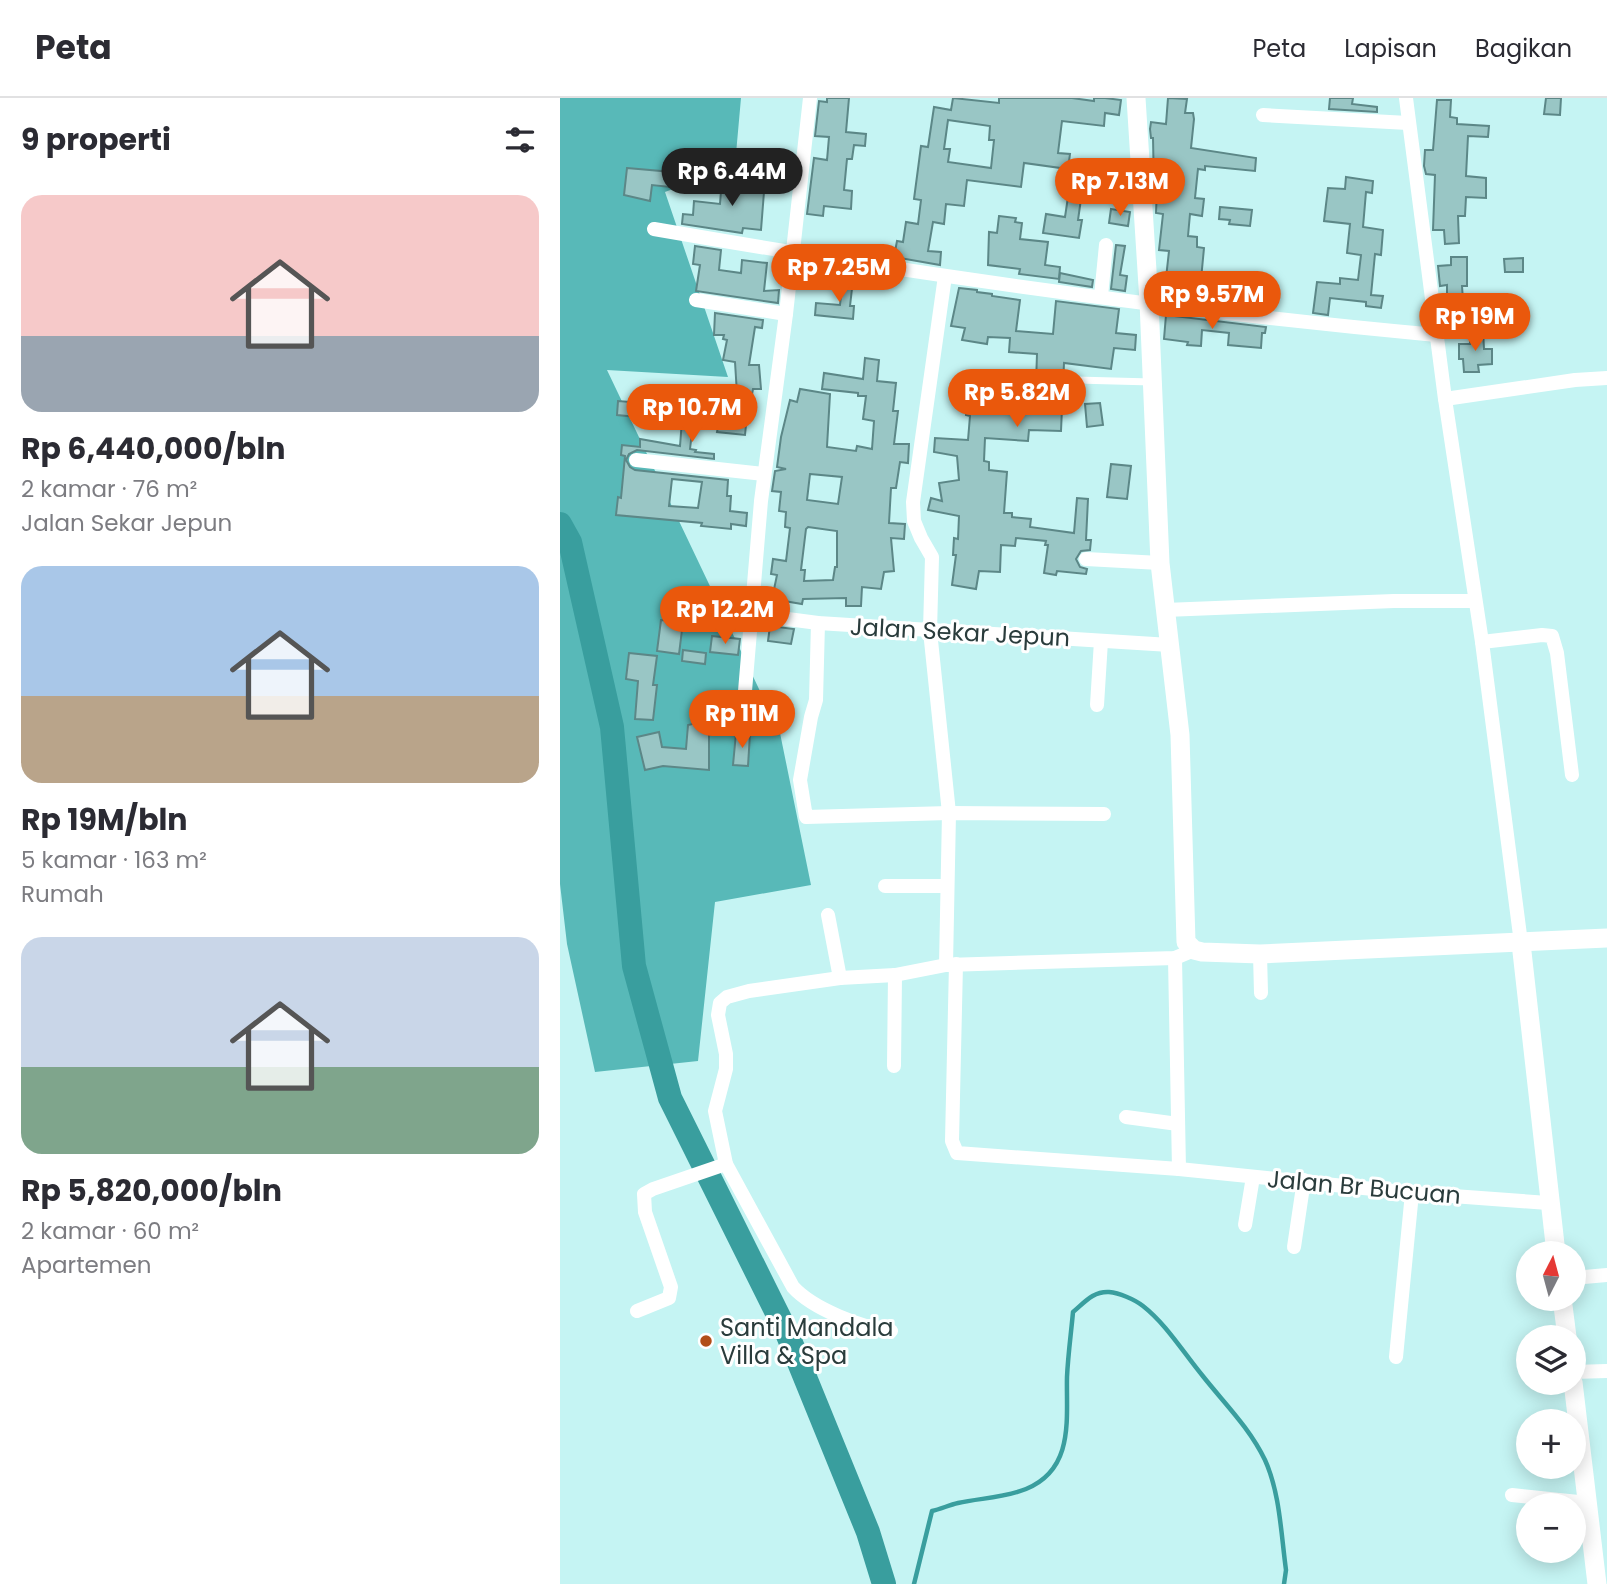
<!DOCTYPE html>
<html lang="id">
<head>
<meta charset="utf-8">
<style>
  :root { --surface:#fff; --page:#f7f7f7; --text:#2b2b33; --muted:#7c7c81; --line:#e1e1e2; --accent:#ea580c }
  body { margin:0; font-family:Poppins,sans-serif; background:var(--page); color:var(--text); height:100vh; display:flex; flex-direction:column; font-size:26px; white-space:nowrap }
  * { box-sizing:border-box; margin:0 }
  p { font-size:23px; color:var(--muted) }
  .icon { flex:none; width:38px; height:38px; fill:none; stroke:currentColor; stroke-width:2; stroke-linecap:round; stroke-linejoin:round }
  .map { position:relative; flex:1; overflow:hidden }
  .sheet { display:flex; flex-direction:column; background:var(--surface); width:560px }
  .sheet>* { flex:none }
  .needle { width:46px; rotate:6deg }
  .fabs { position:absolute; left:956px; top:1143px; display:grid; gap:14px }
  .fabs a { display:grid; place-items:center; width:70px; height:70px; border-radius:50%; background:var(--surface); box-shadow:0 4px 18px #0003; font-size:35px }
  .price { position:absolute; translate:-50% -60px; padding:0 16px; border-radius:24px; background:var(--accent); color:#fff; font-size:23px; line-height:46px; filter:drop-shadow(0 2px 4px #0008) }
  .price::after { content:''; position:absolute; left:50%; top:42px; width:21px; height:16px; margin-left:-10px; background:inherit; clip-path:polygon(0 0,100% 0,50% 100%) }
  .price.on { background:#222; color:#fff }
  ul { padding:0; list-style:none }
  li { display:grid; align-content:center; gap:14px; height:371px; padding:0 21px }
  li span { display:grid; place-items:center; height:217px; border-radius:21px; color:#555 }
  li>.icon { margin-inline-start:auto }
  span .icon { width:126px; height:126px; fill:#fffc; stroke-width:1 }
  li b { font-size:30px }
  h2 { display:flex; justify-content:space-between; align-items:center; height:84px; padding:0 21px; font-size:30px }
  header { display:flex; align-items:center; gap:42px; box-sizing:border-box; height:98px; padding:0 35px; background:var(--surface); border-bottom:2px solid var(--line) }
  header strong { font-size:33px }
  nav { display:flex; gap:38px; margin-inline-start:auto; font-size:24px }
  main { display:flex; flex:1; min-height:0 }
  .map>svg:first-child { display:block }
  .forest { fill:#58b9b8 }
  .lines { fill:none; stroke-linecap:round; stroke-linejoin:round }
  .stream { stroke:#399e9e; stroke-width:4.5 }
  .river { stroke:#399e9e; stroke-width:24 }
  .building { fill:#99c6c5; stroke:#5c8787; stroke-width:2; fill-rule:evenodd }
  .lane { stroke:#fff; stroke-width:7 }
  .street { stroke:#fff; stroke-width:14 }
  .secondary { stroke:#fff; stroke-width:19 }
  .poi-dot { fill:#b14e18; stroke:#fff; stroke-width:2.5 }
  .labels { text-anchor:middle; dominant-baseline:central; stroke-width:6; stroke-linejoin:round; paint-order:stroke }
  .street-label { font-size:24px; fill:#2a3c3c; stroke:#fff }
  .poi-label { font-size:24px; fill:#2a3c3c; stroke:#fff; text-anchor:start }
</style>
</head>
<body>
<header>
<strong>Peta</strong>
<nav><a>Peta</a><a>Lapisan</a><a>Bagikan</a></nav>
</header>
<main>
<section class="sheet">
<h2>9 properti<svg class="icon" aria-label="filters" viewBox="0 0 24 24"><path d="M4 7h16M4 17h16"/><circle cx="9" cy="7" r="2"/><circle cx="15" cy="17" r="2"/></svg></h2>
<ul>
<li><span style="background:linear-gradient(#f6c9c9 65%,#9aa5b1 0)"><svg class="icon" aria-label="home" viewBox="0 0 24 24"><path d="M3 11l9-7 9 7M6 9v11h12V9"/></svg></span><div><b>Rp 6,440,000/bln</b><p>2 kamar · 76 m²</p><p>Jalan Sekar Jepun</p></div></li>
<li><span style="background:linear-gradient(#a9c7e8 60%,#b9a48a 0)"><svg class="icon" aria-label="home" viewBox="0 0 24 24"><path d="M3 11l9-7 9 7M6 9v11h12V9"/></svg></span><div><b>Rp 19M/bln</b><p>5 kamar · 163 m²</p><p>Rumah</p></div></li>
<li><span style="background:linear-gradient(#c9d6e8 60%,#7fa58c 0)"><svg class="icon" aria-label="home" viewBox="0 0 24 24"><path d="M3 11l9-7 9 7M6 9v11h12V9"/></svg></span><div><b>Rp 5,820,000/bln</b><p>2 kamar · 60 m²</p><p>Apartemen</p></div></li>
</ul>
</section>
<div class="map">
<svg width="1047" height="1486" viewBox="0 0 1047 1486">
  <rect width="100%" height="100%" fill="#c5f4f3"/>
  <path class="forest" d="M0 0H181L175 67 105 94 168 279 47 272 220 635 251 787 155 804 138 963 35 974 7 846 0 786Z"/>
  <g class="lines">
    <path class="stream" d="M354 1486 372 1413C381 1411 389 1407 398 1405 420 1400 444 1400 466 1391 515 1371 506 1320 507 1279 508 1257 511 1236 513 1214 524 1205 533 1193 549 1194 559 1195 574 1201 583 1208 606 1226 623 1254 642 1277 664 1305 689 1329 705 1362 720 1395 721 1436 726 1472L724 1486"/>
    <path class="river" d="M0 426 10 444 52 629 74 868 110 1000 227 1235 308 1434 324 1486"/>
  </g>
  <g class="building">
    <path d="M267 0H289L286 34 306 36 305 48 294 47 292 61H287L284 92 292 93 291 111 264 108 263 118 247 116 254 60 267 62 269 39 255 38 259 3 267 4Z"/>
    <path d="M393 0 439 5V0H512L534 3V0H545L561 2 559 17 545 15 544 28 502 23 498 55 510 56 508 71 464 65 461 89 407 82 404 108 386 106 384 126 373 124 368 153 381 154 380 167 334 159 337 143 343 144 346 124 358 126 361 102 354 101 361 48 368 49 374 9 391 12ZM388 22 430 28 429 42H434L431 70 388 64 390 51H384Z"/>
    <path d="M608 0 627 1 625 15H633L634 21 631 50 696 60 695 73 645 68V72L638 71 635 100 644 101 642 118 630 116 628 138 637 139V149L644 150 640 192 661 194 660 205 601 197V179L606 180 609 153 599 152 603 116 596 115 597 90H594L593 40H591L590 31 591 24 606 26Z"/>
    <path d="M770 0H793L792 6 817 9V14L769 11Z"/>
    <path d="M986 0H1001L1000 17 984 16Z"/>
    <path d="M877 2H891L890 19 897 20V26L929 28 928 39 908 38 906 78 926 80V100L906 99 905 118H898L899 145 885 146 884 132H873L875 77 866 76 864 68 865 52H873Z"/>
    <path d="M67 70 112 74 110 89 92 87 90 103 64 97Z"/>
    <path d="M173 79 205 81 201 132 183 130 182 135 122 126 123 116 133 117 134 103 160 106 161 93 171 94Z"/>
    <path d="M786 79 813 83 812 95 806 94 803 129 823 132 821 157 815 156 811 197 823 198 821 210 806 208V204L770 200 768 217 753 215 757 184 780 186V180L798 182 801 157 787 155 790 126 764 123 768 90 785 91Z"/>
    <path d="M508 99 521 101 518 122H522L519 140 483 135 486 116 505 119Z"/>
    <path d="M660 109 692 112 690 128 669 126 670 122 659 121Z"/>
    <path d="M551 111 570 114 568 128 549 125Z"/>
    <path d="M439 118 456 120 455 124 462 125 460 141 488 144 485 167 500 169 499 181 459 176 460 171 428 167 429 134 437 135Z"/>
    <path d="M556 147 565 148 560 177 567 178 565 193 551 191Z"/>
    <path d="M135 148 161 152 159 172 181 175 182 162 207 165 204 193 219 192 218 205 136 193 140 167 133 166Z"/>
    <path d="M891 159H907V188H902L903 202H887V187L880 188 878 168 891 167Z"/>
    <path d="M963 160V174H945L944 161Z"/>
    <path d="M500 175 533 182 532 189 499 184Z"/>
    <path d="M283 181 293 182 290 208H294L293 221 255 217 256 205 280 207Z"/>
    <path d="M677 181 699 183 697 200 675 198Z"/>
    <path d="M399 190 417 192V194L432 196V198L460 202 456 233 493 236 496 203 559 211 556 235 576 237 575 252 554 250 551 271 504 265 501 333 469 332 468 343 425 340 424 363 429 364V372L447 374 444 415H452V419L471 421 470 429 514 435 517 400 528 401 526 442H531L530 452 521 453 516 461 520 469 527 471 526 476 497 473 496 477 484 475 488 447H485L486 443 456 440 455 448 441 447 440 474 419 473 416 491 392 487 396 457H393L394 440 398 441 399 418 368 412 371 400 382 403 379 385 399 382 397 358 374 354 375 340 408 342 410 318 406 317 409 283 443 284 441 311 475 314 477 256 449 254 450 240 428 239 427 246 402 242 405 230 391 228Z"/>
    <path d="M155 215 203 222 202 230 195 229 189 267H199L201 291H193L190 307H188L185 337 157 334 158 329 133 326 130 351 136 352 135 354 154 356V361L77 352 69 356 66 362 70 369 75 372 168 382 167 398H171L170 413 187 415 186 428 171 426V431L141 428 142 425 56 417 58 399 61 400 65 358 61 357 62 347 80 349V341L120 348 122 322 98 318V321L57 317 58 303 83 305 84 294 102 297 101 304 169 315 173 296H177L175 264 163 262 167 242 163 241 164 237H154ZM112 381 142 384 138 410 109 408Z"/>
    <path d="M606 217 706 229 705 235H702L701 250 668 247 669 235 642 232 641 248 627 247 628 244 604 241Z"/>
    <path d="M923 232 924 251H932V266L918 267 919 274H904L903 261H899V246H910V233Z"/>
    <path d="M305 260 319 262 317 283 336 285 333 313H338L334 346H349L348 365 340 364 336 390H331L329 425 345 426 344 441 331 440 334 473 324 474 321 491 302 489 301 508H286V500L243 501 242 506 212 501 217 477 211 476 213 461 226 463 230 430 225 429 226 414 219 413 221 394 212 393 215 373 226 371 217 369 221 339 230 302 237 304 240 291 270 296 267 349 296 353 297 348 312 351 314 323 303 321 306 298H298V295L262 291 264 275 303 281ZM250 376 282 379 278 406 247 402ZM248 429 277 433V469H275L273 482 244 483 245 472H241L246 431Z"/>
    <path d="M540 305 543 327 527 329 525 306Z"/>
    <path d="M551 366 571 368 567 401 547 399Z"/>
    <path d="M101 522 123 524 119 556 97 553Z"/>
    <path d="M210 528 234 531 231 546 208 543Z"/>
    <path d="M152 538 180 541 178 557 150 554Z"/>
    <path d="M123 552 146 555 145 566 122 563Z"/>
    <path d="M69 555 97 558 93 587H97L93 622 75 621 78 583 66 581Z"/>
    <path d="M141 624 149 625V672L103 668 85 672 77 639 99 634 102 649 126 651 128 627Z"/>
    <path d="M176 635 190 636 188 668 173 667Z"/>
  </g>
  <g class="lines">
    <path class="lane" d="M516 282 592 284"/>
    <g class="street">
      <path d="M846 0 885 301 922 544 961 845"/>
      <path d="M703 17 848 25"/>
      <path d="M94 131C353 176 614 213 876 237"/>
      <path d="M385 178 353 404 354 423 361 440 372 459 370 533 389 715 386 867"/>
      <path d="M541 198 546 147"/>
      <path d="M136 202 226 216"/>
      <path d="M885 301 1015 282 1047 280"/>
      <path d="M76 362 204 376"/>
      <path d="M526 461 600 465"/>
      <path d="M108 510 190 516 258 525 610 547"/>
      <path d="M605 512 834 503H915"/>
      <path d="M258 525 256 602 251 619 240 682 246 719 389 715 544 716"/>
      <path d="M922 544 982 537 992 538 997 555 1012 677"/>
      <path d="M184 605 201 403 226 216 250 0"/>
      <path d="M537 607 541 543"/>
      <path d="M325 788H386"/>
      <path d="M268 817 280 880"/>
      <path d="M700 856 701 895"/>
      <path d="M615 860 619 1071"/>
      <path d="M396 866 392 1043 397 1055 619 1071 852 1095 988 1105"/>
      <path d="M334 968 335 877"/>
      <path d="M566 1019 618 1026"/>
      <path d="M685 1127 693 1079"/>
      <path d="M734 1149 744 1082"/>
      <path d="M1013 1180 1047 1177"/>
      <path d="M77 1213 109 1200 111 1189 85 1114 84 1096 93 1091 166 1066"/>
      <path d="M331 1233C302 1230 253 1211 233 1189L166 1066 155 1013 166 971V956L158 917 160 905 167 899 189 893 280 880 335 877 386 867 615 860 634 852"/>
      <path d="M836 1259 852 1095"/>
      <path d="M1013 1274 1047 1273"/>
      <path d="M952 1397 1028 1405"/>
    </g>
    <g class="secondary">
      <path d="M576 0 589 204 600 465 620 637 626 844 634 852 642 854 700 856 1047 840"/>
      <path d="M961 845 996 1155"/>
      <path d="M1002 1200 1007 1239"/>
      <path d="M1013 1284 1037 1486"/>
    </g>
  </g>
  <circle class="poi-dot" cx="146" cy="1243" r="7"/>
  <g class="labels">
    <g class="street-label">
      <text transform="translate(400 534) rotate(3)">Jalan Sekar Jepun</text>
      <text transform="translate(804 1089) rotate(5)">Jalan Br Bucuan</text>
    </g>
    <g class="poi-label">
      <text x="160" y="1229">Santi Mandala<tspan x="160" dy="28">Villa &amp; Spa</tspan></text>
    </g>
  </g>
</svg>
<div class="fabs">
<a><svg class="needle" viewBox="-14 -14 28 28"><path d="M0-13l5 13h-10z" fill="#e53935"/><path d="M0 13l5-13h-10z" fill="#7c7c81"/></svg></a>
<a><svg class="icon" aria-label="layers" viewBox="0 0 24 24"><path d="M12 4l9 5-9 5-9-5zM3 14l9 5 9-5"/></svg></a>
<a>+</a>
<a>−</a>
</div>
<b class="price on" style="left:172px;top:110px">Rp 6.44M</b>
<b class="price" style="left:560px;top:120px">Rp 7.13M</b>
<b class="price" style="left:279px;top:206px">Rp 7.25M</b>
<b class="price" style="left:652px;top:233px">Rp 9.57M</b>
<b class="price" style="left:915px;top:255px">Rp 19M</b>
<b class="price" style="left:457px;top:331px">Rp 5.82M</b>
<b class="price" style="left:132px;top:346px">Rp 10.7M</b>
<b class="price" style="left:165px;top:548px">Rp 12.2M</b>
<b class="price" style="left:182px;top:652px">Rp 11M</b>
</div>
</main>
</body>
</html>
